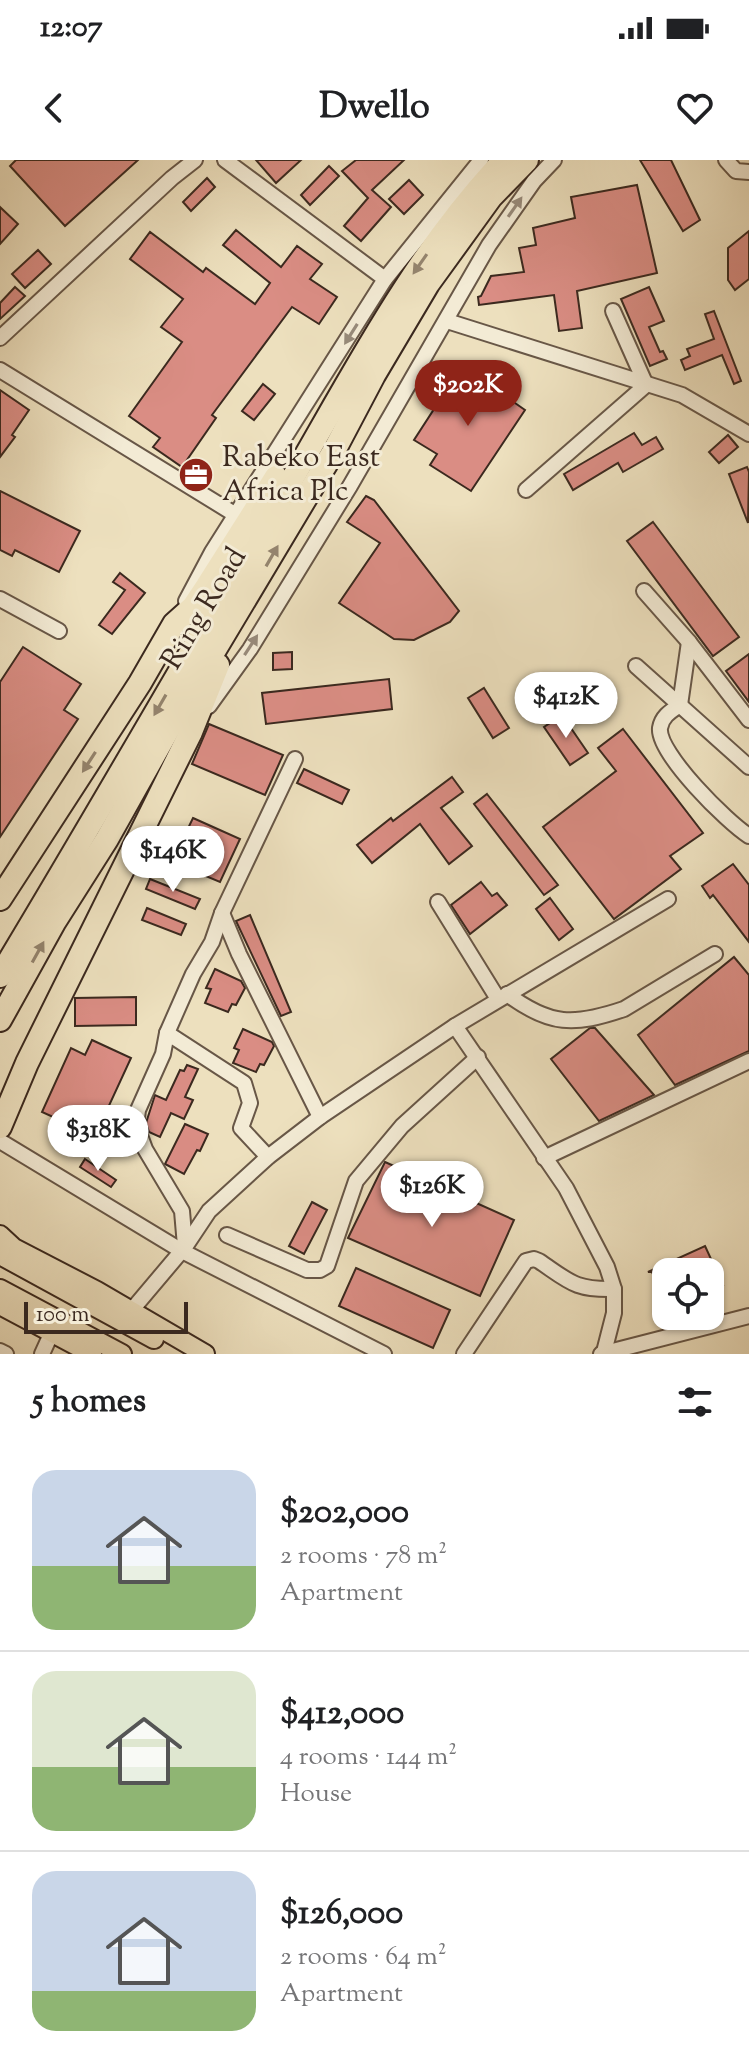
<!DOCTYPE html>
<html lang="en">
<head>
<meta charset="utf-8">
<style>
  :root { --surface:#fff; --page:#f2f2f2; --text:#202124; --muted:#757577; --line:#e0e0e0; --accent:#8f2418 }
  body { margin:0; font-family:"Sorts Mill Goudy",serif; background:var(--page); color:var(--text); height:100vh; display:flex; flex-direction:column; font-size:30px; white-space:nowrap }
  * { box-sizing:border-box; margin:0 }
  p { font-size:26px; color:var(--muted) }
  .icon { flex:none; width:44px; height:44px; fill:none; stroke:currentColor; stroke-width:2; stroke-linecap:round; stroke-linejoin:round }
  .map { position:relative; height:1194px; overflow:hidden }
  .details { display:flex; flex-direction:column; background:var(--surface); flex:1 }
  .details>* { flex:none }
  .controls { position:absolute; left:652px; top:1098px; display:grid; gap:16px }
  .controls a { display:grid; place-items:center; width:72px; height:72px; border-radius:16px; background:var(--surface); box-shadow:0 2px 6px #0004; font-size:40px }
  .scale { position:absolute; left:24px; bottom:20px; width:164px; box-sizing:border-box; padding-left:8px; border:4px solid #3b291f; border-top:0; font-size:22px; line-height:28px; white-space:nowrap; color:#3b291f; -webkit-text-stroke:6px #f3ebd5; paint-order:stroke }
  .price { position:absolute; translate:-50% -68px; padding:0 18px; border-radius:28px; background:#fff; color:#222; font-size:26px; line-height:52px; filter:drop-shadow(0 2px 4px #0008) }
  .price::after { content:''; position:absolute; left:50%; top:48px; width:24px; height:18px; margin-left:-12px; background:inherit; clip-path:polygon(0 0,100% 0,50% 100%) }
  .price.on { background:var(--accent); color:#fff }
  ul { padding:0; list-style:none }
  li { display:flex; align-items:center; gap:24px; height:200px; padding:0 32px }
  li+li { border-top:2px solid var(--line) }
  li span { display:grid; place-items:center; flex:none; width:224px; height:160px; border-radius:24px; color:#555 }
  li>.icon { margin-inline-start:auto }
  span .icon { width:96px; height:96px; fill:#fffc; stroke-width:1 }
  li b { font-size:34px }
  h2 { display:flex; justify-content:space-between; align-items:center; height:96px; padding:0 32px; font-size:34px }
  .status { display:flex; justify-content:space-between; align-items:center; height:56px; padding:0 40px; background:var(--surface); direction:ltr }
  .status svg { height:22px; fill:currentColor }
  header { display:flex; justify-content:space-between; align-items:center; height:104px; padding:0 32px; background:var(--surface); font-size:36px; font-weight:800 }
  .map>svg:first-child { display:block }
  .building { fill:#da8d84; stroke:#3b291f; stroke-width:2 }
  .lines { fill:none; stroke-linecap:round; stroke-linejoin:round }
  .minor-casing { stroke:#685747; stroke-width:18 }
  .major-casing { stroke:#3b291f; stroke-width:22 }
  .highway-casing { stroke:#3b291f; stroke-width:26 }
  .minor { stroke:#f3ebd5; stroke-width:14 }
  .major { stroke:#ede0be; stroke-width:18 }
  .highway { stroke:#ede0be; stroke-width:22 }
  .oneway { fill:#978a7a }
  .oneway2 { fill:#94846e }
  .labels { text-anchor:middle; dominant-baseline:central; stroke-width:6; stroke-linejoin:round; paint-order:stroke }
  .poi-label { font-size:30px; fill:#3b291f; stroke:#f3ebd5; text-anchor:start }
  .street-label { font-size:30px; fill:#3b291f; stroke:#f3ebd5 }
</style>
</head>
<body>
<div class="status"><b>12:07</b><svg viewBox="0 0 49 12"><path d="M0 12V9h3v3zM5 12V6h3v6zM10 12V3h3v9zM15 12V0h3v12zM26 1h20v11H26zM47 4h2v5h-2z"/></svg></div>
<header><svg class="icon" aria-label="back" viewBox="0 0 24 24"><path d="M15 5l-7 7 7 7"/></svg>Dwello<svg class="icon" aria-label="heart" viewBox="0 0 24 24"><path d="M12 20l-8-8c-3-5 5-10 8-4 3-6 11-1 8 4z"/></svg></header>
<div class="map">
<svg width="749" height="1194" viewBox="0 0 749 1194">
  <rect width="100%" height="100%" fill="#ede0be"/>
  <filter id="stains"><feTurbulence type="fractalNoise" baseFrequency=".0025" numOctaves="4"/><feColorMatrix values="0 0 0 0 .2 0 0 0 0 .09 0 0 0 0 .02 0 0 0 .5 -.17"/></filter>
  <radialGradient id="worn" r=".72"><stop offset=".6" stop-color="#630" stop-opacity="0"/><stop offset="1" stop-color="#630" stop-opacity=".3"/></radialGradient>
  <g class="building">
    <path d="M16 0H138L65 66 10 6Z"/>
    <path d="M256 0H301L276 23Z"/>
    <path d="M356 0H404L372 30 391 47 361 81 344 66 368 38 342 11Z"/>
    <path d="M640 0H671L700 60 683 71Z"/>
    <path d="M329 6 339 16 310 45 301 35Z"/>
    <path d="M207 18 215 27 191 51 183 42Z"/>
    <path d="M409 20 423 35 404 54 389 39Z"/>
    <path d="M637 25 657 113 577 131 582 168 559 171 554 135 479 145 478 137 481 136 491 116 524 112 519 88 536 85 533 68 575 58 571 37Z"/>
    <path d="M0 47 18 64 0 84Z"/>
    <path d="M236 70 281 107 297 86 322 104 310 119 337 137 319 164 292 147 212 255 216 258 182 307 153 287 160 278 129 256 182 182 161 167 183 139 130 99 150 72 203 112 206 108 255 144 270 123 223 85Z"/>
    <path d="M749 71V119L735 130 728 120V88Z"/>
    <path d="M38 90 51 104 25 128 12 114Z"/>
    <path d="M15 127 25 136 0 159V143Z"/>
    <path d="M649 127 664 161 649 167 660 192 663 191 667 199 650 206 621 139Z"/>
    <path d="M714 151 741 221 734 224 722 195 685 210 681 200 690 196 687 189 714 179 705 154Z"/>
    <path d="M462 206 525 250 471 331 430 305 437 294 414 280Z"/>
    <path d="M263 224 275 234 254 260 242 251Z"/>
    <path d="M0 230 29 250 12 275 15 277 0 297Z"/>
    <path d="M634 273 642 285 656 277 663 289 623 312 618 303 573 330 564 314Z"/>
    <path d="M728 275 738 287 719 303 709 292Z"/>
    <path d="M747 307 749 312 748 363 729 314Z"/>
    <path d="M0 331 80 371 59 412 15 390 12 396 0 390Z"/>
    <path d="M366 336 374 340 459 451 450 462 414 480 394 479 339 443 380 383 347 362Z"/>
    <path d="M653 362 739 477 713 496 627 381Z"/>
    <path d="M120 413 145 433 112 474 99 465 125 430 113 422Z"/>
    <path d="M23 487 81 524 64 550 78 559 0 677V522Z"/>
    <path d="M292 492V509L273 510V493Z"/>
    <path d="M749 494V542L726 511Z"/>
    <path d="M389 519 392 549 266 564 262 533Z"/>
    <path d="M484 528 509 568 493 578 468 538Z"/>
    <path d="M562 555 588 593 570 605 544 567Z"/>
    <path d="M209 564 283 595 265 635 192 604Z"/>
    <path d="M623 569 703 673 670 696 681 709 614 759 543 667 616 611 598 588Z"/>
    <path d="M304 609 349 630 342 644 297 623Z"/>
    <path d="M452 617 463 632 441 648 472 686 449 704 420 664 372 703 357 685 391 658 393 661Z"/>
    <path d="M487 634 558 725 544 735 474 644Z"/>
    <path d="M193 658 240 679 220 722 165 699 171 686 178 689Z"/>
    <path d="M733 704 749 725V782L713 735 710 738 702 726Z"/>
    <path d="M150 719 200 739 195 749 146 729Z"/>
    <path d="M481 722 492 736 497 733 507 745 470 774 451 745Z"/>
    <path d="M550 738 573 769 559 780 536 749Z"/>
    <path d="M147 748 186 764 181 775 142 760Z"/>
    <path d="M250 755 291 852 281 856 236 761Z"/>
    <path d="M734 797 749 815V891L675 925 638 875Z"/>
    <path d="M215 809 241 821 245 828 236 845 232 844 228 852 205 843 211 829 206 828Z"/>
    <path d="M136 837V865L75 866V838Z"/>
    <path d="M590 868H595L654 935 599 961 551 899Z"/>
    <path d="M243 869 272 882 274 886 264 905 260 904 256 912 233 903 239 890 234 888Z"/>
    <path d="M92 880 131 898 95 976 42 952 71 888 85 895Z"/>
    <path d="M187 905 198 909 185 937 193 940 184 959 171 953 160 977 149 972 146 963 155 935 166 940 180 910 184 911Z"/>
    <path d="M185 964 208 974 200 991 197 990 184 1014 165 1004Z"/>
    <path d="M85 999 116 1020 111 1027 80 1007Z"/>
    <path d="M385 1002 514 1060 480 1136 348 1078Z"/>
    <path d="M312 1042 327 1050 304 1094 289 1086Z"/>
    <path d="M705 1086 723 1125 710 1131V1112H666V1143L652 1112H648Z"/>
    <path d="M356 1108 450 1150 433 1188 339 1146Z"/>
  </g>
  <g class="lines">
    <g class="minor-casing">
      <g id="minor">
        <path d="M225 0 385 119"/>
        <path d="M726 0 736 11 749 12"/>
        <path d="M613 151 646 225"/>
        <path d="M447 161 682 235 749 274"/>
        <path d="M0 178 172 18 195 0"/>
        <path d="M0 210 236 355"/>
        <path d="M526 330 646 225"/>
        <path d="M644 431 689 482 749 560"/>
        <path d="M0 439 59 471"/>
        <path d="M186 441 212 392 385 119 481 0"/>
        <path d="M689 482 680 545C671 551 662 556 660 568 657 593 728 663 749 676"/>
        <path d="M636 506 749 607"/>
        <path d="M209 546 250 489 350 326 489 85 534 21 554 0"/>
        <path d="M438 742 498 839"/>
        <path d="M222 753 239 794 320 957"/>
        <path d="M507 834C550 866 574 866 624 849L715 794"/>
        <path d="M455 866 566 1028 607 1107 614 1129V1153L604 1192"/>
        <path d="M167 873 244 923 250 943 241 968 268 997"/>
        <path d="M0 981 182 1091 384 1194"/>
        <path d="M544 998 749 901"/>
        <path d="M227 1075 307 1110H320L327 1106 356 1021 402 966 478 897"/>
        <path d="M185 1086 182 1051 145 989 136 965 138 950 163 894 167 873 193 814 212 782 222 753 295 599"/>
        <path d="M131 1151 185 1087 209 1051 268 997 320 957 455 866 668 739"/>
        <path d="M0 1191 6 1194"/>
        <path d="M42 1194 52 1172"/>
        <path d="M464 1194 526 1101 534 1099 539 1101C570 1122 575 1130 614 1129"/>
        <path d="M601 1194 749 1156"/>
      </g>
    </g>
    <g class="major-casing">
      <g id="major">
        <path d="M0 1075 14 1088 97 1131 205 1194"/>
        <path d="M0 1095 154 1179"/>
        <path d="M0 1129 122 1194"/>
        <path d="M0 1145 92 1194"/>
      </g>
    </g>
    <g class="highway-casing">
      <g id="highway">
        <path d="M0 739 140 523 174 464 193 447 207 426 276 317"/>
        <path d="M0 816C99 652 194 486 291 321 356 209 414 96 504 0"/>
        <path d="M0 860 55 761 107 679 186 538 335 289 374 215 428 124 491 37 527 0"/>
        <path d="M0 967 27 903 191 572 218 505"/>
      </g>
    </g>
    <use href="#minor" class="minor"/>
    <use href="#major" class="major"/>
    <use href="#highway" class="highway"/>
  </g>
  <defs><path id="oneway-solid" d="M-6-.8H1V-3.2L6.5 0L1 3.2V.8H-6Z" transform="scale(2)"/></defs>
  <g class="oneway">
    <use href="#oneway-solid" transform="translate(515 47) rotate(-55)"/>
    <use href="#oneway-solid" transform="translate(351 174) rotate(122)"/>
    <use href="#oneway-solid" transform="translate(251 485) rotate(-57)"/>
  </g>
  <g class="oneway2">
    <use href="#oneway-solid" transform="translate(420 104) rotate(125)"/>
    <use href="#oneway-solid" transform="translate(272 396) rotate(-60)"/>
    <use href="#oneway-solid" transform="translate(160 545) rotate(120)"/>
    <use href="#oneway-solid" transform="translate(89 602) rotate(123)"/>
    <use href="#oneway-solid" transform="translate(38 792) rotate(-61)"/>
  </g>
  <defs>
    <g id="office-disc" transform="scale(1.8)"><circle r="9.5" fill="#8f2418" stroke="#f3ebd5"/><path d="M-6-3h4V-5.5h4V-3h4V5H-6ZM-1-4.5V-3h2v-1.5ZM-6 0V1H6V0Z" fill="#fff"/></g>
  </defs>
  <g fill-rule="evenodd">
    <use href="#office-disc" x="196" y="315"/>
  </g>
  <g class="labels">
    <g class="poi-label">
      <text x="222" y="298">Rabeko East<tspan x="222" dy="34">Africa Plc</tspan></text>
    </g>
    <g class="street-label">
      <text transform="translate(205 449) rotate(-59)">Ring Road</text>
    </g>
  </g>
  <rect width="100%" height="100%" filter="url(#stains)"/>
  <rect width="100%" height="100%" fill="url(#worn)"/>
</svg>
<div class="controls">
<a><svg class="icon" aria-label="locate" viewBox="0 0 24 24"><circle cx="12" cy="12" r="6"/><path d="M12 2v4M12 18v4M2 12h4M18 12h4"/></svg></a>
</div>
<div class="scale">100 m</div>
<b class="price on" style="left:468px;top:268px">$202K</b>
<b class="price" style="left:566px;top:580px">$412K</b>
<b class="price" style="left:173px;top:734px">$146K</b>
<b class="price" style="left:98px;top:1013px">$318K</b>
<b class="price" style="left:432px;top:1069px">$126K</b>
</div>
<section class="details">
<h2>5 homes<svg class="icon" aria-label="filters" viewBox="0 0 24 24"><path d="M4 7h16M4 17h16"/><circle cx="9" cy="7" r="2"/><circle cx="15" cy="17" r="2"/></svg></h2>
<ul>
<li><span style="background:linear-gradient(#c9d6e8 60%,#8fb573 0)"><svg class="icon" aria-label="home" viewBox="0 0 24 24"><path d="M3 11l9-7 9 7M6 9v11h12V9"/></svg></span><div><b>$202,000</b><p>2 rooms · 78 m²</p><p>Apartment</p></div></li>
<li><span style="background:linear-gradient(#dfe7d0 60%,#8fb573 0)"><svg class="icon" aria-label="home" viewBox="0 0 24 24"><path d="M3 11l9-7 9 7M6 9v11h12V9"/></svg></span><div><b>$412,000</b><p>4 rooms · 144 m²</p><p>House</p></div></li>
<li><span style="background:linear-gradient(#c9d6e8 75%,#8fb573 0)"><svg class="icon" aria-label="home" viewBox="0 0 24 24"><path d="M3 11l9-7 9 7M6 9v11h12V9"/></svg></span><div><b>$126,000</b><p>2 rooms · 64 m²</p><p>Apartment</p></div></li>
</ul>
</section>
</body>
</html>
